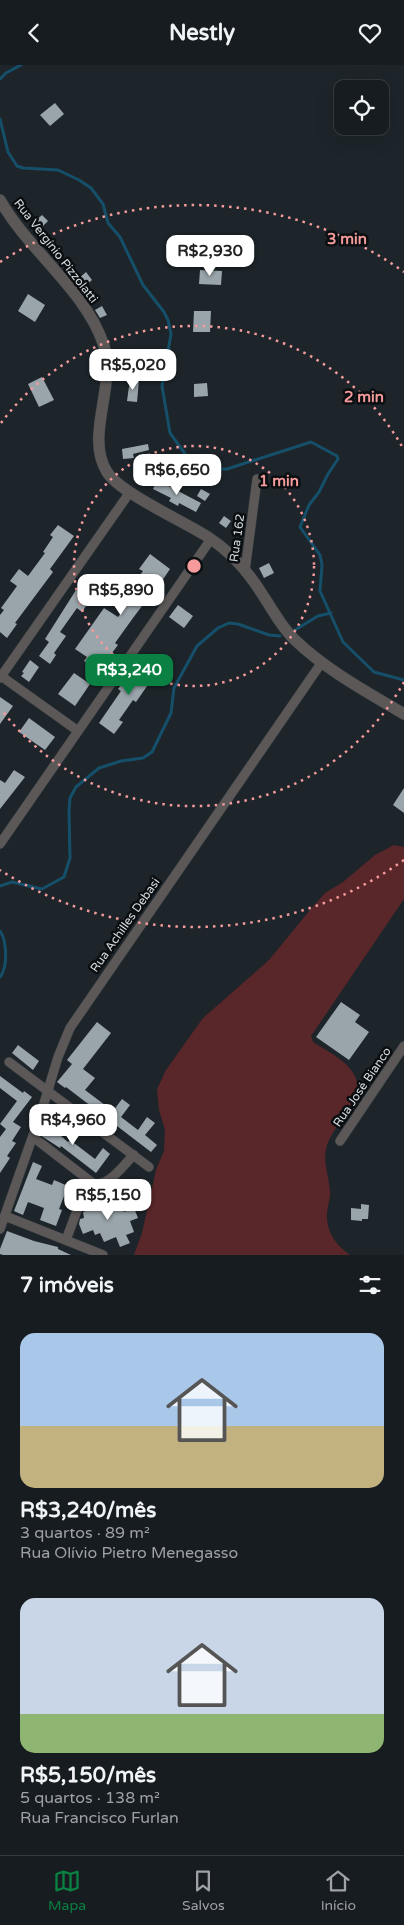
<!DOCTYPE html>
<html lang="pt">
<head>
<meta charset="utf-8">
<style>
  :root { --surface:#161c20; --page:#23292d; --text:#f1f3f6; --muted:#9ea1a5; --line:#353a3e; --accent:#0b8043 }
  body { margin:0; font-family:"Varela Round",sans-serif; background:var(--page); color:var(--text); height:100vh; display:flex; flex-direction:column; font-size:19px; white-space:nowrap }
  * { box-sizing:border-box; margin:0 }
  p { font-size:16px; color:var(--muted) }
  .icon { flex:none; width:28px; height:28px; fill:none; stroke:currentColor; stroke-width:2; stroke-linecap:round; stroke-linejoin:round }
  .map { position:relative; height:1190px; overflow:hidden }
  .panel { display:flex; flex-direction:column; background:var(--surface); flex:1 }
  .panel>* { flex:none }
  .fabs { position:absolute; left:334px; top:15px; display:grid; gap:10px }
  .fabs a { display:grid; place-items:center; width:55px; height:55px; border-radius:10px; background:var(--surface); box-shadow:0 5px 20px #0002,0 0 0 1px var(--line); font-size:25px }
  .price { position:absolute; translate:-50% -42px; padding:0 11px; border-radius:10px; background:#fff; color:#222; font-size:16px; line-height:32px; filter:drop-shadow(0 1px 2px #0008) }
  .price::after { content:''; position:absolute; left:50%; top:30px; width:15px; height:11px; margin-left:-8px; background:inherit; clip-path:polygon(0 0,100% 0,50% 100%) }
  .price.current { background:var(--accent); color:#fff }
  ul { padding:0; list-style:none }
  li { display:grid; align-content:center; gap:10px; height:265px; padding:0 20px }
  li span { display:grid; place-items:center; height:155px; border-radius:15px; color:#555 }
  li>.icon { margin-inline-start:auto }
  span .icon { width:90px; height:90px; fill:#fffc; stroke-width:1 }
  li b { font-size:21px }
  h2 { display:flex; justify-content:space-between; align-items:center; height:60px; padding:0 20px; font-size:21px }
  header { display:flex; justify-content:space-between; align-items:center; height:65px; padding:0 20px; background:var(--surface); font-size:22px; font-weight:800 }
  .menu { display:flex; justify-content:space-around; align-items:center; height:70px; border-top:1px solid var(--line); background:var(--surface); font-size:14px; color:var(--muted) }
  .menu a { display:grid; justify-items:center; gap:2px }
  .menu .current { color:var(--accent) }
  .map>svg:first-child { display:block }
  .green { fill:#592629 }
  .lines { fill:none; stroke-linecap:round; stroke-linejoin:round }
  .stream { stroke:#154f6a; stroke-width:3 }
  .building { fill:#9aa5ab }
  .minor-casing { stroke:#3b4247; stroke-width:10 }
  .tertiary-casing { stroke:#3b4247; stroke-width:12 }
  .minor { stroke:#5d5858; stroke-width:9 }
  .tertiary { stroke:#5d5858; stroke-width:11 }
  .ring { fill:none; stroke:#f59b9c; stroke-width:2.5; stroke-dasharray:2.5 5 }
  .labels { text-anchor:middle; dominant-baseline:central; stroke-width:5; stroke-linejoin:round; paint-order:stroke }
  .street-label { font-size:12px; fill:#d6dcdf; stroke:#0a0e10 }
  .centre { fill:#f59b9c; stroke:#0a0e10; stroke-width:2.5 }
  .ring-label { font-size:15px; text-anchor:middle; font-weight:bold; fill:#f59b9c; stroke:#0a0e10; stroke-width:5; stroke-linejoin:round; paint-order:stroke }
</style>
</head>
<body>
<header><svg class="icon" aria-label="back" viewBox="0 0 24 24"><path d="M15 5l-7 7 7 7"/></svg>Nestly<svg class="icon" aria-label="heart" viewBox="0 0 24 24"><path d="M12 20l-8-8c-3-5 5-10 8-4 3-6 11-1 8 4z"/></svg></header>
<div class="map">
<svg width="404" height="1190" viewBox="0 0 404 1190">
  <rect width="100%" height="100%" fill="#1d252a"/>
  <path class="green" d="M394 780 404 782V834L311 971 313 977C328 987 352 997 357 1017 362 1037 331 1061 326 1084 323 1097 329 1113 330 1126 331 1134 327 1141 327 1149 326 1167 336 1180 350 1190H134L142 1168 156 1105 164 1086 165 1065 159 1045 157 1024 166 1005 203 953 269 895 310 845 325 828 343 817 375 790Z"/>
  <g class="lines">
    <g class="stream">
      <path d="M0 14 6 8 21 0"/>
      <path d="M0 54 8 87 17 101 23 103 58 105 79 115 91 123 103 139 108 158 120 172 143 220 164 247 168 255 171 269 162 321 170 368 188 393 202 404H227L311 377 337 391 338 394 328 409 319 427 309 440 300 462 320 490 322 500 320 526 343 577 374 607 404 615"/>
      <path d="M295 565 318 551 331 548"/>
      <path d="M0 821 12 817 42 824 64 812 70 793 69 746 70 733 76 722 99 703 121 696 143 693 152 687 171 648 174 623 197 581 218 563 229 558 238 559 269 570 280 571"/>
      <path d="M0 866C7 876 8 902 0 912"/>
    </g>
  </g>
  <g class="building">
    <path d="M55 38 64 49 50 61 40 50Z"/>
    <path d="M42 150 48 156 38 166 32 159Z"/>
    <path d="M200 205 222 206 221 220 199 219Z"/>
    <path d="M86 207 92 215 83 223 77 215Z"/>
    <path d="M28 229 45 240 35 257 18 246Z"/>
    <path d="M102 241 107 250 100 253 95 245Z"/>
    <path d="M194 246H211L210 267H193Z"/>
    <path d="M42 312 54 335 39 342 28 319Z"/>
    <path d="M130 314 139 315 137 337 127 336Z"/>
    <path d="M207 318 208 331 194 332V319Z"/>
    <path d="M148 379 149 385 133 389 134 393 123 394 122 384Z"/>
    <path d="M157 415 201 438 196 447 179 438 178 441 169 436 171 433 153 424Z"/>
    <path d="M201 424 210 429 205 436 197 431Z"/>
    <path d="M224 451 231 456 226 463 219 458Z"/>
    <path d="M58 460 74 471 50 504 53 507 15 558 17 559 7 573 0 567V550L4 545 1 543 17 521 10 516 19 504 28 511 45 488 43 487 53 472 50 470Z"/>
    <path d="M150 489 170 504 147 538 145 537 133 553 115 578 118 580 98 606 84 596 87 592 75 584 104 543 118 552 135 529 129 525 143 506 139 504Z"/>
    <path d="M269 498 274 508 264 513 259 503Z"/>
    <path d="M76 525 90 535 82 547 77 543 60 567 66 571 54 588 56 590 50 599 39 591 49 577 45 574Z"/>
    <path d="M178 540 193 551 184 563 169 552Z"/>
    <path d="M30 595 39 602 29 617 21 611 24 608 22 607Z"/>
    <path d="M149 595 162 605 154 615 152 614 136 637 133 635 119 655 123 657 114 669 99 658 121 626 118 624 129 609 136 614Z"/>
    <path d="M74 608 90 619 75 641 58 629Z"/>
    <path d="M0 632 13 641 0 659Z"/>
    <path d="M29 653 55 672 45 685 19 667Z"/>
    <path d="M14 705 25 712 0 744V715L5 718Z"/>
    <path d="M404 723V748L393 740Z"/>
    <path d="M341 937 360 950 355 957 369 967 349 995 316 972Z"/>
    <path d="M97 957 111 968 83 1004 95 1013 85 1025 113 1046 122 1034 130 1040 121 1052 138 1065 147 1052 155 1058 145 1070 157 1080 151 1087 66 1022 65 1023 57 1017 72 999 67 995Z"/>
    <path d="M18 980 39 996 33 1005 12 988Z"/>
    <path d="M0 1011 23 1028 24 1026 32 1032 13 1057 21 1062 12 1076 16 1078 7 1091 10 1093 0 1108V1072L6 1064 0 1059 17 1036 0 1023Z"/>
    <path d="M56 1048 64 1054 55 1066 68 1077 70 1075 95 1094 103 1083 110 1089 96 1108 61 1081 60 1083 40 1070Z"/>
    <path d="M33 1097 42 1101 36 1114 52 1120 54 1115 68 1121 59 1144 62 1145 56 1161 40 1155 44 1143 28 1137 23 1150 14 1146Z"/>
    <path d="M97 1130 100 1139 106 1136 108 1143 120 1138 124 1147 134 1143 138 1153 130 1156 134 1167 126 1170 130 1178 120 1182 116 1172 104 1177 100 1168 95 1170 93 1165 83 1169 79 1159 80 1154 84 1153 83 1147 91 1144 87 1136 88 1134Z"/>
    <path d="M361 1139 369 1140 368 1154H362V1156L351 1155V1143L361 1144Z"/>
    <path d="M7 1166 34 1176 58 1182V1184L71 1190H3L0 1189V1184Z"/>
  </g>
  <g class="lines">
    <g class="minor-casing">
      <g id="minor">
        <path d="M245 506 257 414"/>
        <path d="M1 611 78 666"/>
        <path d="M0 613 130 427"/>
        <path d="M0 779 211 474"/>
        <path d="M9 997 149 1102"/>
        <path d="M33 1072 94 1119C110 1121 123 1100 134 1090"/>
        <path d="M340 1076 404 981"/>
        <path d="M5 1151 103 1190"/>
        <path d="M0 1164 42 1045 58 992 70 963 322 597"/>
        <path d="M66 1175 88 1116"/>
      </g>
    </g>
    <g class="tertiary-casing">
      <path id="tertiary" d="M0 135C28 185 85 225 103 278 118 319 84 370 107 407 120 428 185 457 208 472 231 487 250 509 264 532 274 547 282 563 295 575 326 605 367 627 404 649"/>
    </g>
    <use href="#minor" class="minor"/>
    <use href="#tertiary" class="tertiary"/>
  </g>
  <g class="ring">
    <circle cx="194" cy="501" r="120"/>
    <path d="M404 617A240 240 0 0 1 1 644M1 358A240 240 0 0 1 404 385"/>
    <path d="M404 795A361 361 0 0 1 0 805M0 197A361 361 0 0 1 404 207"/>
  </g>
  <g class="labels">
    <g class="street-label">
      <text transform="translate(56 186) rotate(52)">Rua Vergínio Pizzolatti</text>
      <text transform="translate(237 473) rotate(-82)">Rua 162</text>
      <text transform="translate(125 860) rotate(-55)">Rua Achilles Debasi</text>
      <text transform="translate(362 1022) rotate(-56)">Rua José Bianco</text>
    </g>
  </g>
  <circle cx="194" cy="501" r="8" class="centre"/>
  <g class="ring-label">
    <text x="347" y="179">3 min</text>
    <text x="364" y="337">2 min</text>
    <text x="279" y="421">1 min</text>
  </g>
</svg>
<div class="fabs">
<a><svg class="icon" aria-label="locate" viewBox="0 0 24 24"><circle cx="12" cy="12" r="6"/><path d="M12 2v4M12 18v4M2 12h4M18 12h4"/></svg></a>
</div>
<b class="price" style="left:210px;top:212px">R$2,930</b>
<b class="price" style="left:133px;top:326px">R$5,020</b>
<b class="price" style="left:177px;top:431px">R$6,650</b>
<b class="price" style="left:121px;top:551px">R$5,890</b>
<b class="price current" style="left:129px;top:631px">R$3,240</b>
<b class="price" style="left:73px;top:1081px">R$4,960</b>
<b class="price" style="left:108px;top:1156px">R$5,150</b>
</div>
<section class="panel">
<h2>7 imóveis<svg class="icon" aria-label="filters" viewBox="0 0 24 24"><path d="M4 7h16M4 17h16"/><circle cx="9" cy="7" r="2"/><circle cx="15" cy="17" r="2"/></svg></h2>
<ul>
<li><span style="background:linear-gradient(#a9c7e8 60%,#c2b280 0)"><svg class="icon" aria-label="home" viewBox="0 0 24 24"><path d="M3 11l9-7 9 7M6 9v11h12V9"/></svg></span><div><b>R$3,240/mês</b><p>3 quartos · 89 m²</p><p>Rua Olívio Pietro Menegasso</p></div></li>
<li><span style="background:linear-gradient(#c9d6e8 75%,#8fb573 0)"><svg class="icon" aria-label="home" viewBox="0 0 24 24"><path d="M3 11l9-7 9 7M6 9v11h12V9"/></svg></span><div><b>R$5,150/mês</b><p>5 quartos · 138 m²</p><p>Rua Francisco Furlan</p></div></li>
</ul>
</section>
<nav class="menu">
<a class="current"><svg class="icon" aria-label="map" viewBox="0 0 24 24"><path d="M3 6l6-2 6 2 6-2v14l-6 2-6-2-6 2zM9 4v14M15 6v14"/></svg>Mapa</a>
<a><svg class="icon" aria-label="saved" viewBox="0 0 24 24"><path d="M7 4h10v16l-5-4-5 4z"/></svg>Salvos</a>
<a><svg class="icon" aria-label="home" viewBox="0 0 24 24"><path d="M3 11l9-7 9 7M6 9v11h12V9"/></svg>Início</a>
</nav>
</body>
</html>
